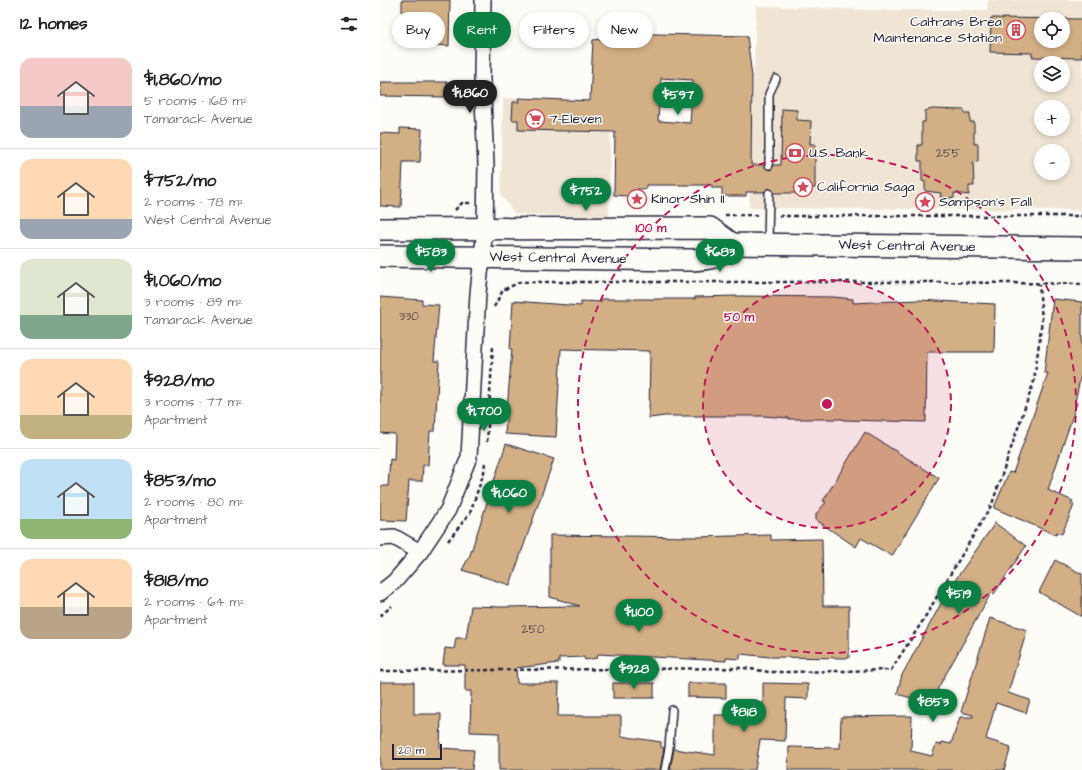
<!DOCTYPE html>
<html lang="en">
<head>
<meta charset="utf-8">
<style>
  :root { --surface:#fff; --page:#f2f2f2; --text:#222; --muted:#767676; --line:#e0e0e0; --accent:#0b8043 }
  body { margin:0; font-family:"Architects Daughter",sans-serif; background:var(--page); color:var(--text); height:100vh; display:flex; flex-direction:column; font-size:15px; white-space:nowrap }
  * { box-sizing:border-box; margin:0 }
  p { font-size:13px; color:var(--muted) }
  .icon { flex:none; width:22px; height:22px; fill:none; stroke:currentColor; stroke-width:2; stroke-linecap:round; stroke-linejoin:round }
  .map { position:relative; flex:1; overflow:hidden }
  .sheet { display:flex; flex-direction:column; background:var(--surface); width:380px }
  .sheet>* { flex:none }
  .top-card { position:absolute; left:12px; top:12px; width:380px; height:36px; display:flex; gap:8px }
  .fabs { position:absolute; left:654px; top:12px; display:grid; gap:8px }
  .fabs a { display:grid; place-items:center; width:36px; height:36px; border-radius:50%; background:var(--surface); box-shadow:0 2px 6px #0003; font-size:20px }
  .scale { position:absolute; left:12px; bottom:10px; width:50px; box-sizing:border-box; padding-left:4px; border:2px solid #22223b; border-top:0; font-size:11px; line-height:14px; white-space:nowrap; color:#22223b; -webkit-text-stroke:3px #fdfcf7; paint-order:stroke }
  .price { position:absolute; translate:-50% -34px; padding:0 9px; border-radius:14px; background:var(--accent); color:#fff; font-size:13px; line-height:26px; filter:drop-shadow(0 1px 2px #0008) }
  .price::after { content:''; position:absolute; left:50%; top:24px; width:12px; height:9px; margin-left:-6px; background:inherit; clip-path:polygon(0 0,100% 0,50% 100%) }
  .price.selected { background:#222; color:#fff }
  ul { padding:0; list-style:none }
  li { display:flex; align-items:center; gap:12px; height:100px; padding:0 20px }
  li+li { border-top:1px solid var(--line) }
  li span { display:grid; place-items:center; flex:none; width:112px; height:80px; border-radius:12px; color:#555 }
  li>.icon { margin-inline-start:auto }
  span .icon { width:48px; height:48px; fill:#fffc; stroke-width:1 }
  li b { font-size:17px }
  h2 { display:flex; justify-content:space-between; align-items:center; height:48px; padding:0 20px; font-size:17px }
  .tag { padding:0 14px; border-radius:18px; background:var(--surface); box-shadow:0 2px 6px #0003; font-size:14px; line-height:36px }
  .tag.selected { background:var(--accent); color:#fff }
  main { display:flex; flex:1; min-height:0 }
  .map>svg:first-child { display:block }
  .built { fill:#f0e5d5; fill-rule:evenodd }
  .building { fill:#d3af85; stroke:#22223b; fill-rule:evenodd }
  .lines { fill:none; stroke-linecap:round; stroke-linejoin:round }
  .service-casing { stroke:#22223b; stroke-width:10 }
  .minor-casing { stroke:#22223b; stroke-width:18 }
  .secondary-casing { stroke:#22223b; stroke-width:24 }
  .path { stroke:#22223b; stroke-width:2.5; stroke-dasharray:4 3; stroke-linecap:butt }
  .service { stroke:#fdfcf7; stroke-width:7 }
  .minor { stroke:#fdfcf7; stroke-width:15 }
  .secondary { stroke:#fdfcf7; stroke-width:21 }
  .ring { fill:none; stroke:#c2185b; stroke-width:2; stroke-dasharray:7 5 }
  .labels { text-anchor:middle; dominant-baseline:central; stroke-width:3; stroke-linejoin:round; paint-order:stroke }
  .number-label { font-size:12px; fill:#4e454e }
  .poi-label { font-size:14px; fill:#22223b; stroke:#fdfcf7; text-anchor:start }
  .street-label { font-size:14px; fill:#22223b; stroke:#fdfcf7 }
  .centre { fill:#c2185b; stroke:#fdfcf7; stroke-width:2 }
  .ring-label { font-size:12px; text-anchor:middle; font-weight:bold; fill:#c2185b; stroke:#fdfcf7; stroke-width:3; stroke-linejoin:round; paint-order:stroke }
</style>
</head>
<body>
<main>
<section class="sheet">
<h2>12 homes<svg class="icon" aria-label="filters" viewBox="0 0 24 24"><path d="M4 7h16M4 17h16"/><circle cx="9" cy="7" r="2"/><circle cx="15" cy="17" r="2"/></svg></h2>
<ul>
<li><span style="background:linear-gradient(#f6c9c9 60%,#9aa5b1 0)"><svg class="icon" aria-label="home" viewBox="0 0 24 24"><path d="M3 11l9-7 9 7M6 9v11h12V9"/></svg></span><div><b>$1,860/mo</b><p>5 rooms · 168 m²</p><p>Tamarack Avenue</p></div></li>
<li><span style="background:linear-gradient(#ffd9b3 75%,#9aa5b1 0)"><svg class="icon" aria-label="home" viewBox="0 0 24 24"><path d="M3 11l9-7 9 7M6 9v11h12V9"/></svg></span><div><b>$752/mo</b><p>2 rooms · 78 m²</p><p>West Central Avenue</p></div></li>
<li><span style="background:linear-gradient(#dfe7d0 70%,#7fa58c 0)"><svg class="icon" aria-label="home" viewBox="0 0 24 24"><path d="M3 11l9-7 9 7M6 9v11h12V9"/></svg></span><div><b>$1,060/mo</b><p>3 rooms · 89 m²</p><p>Tamarack Avenue</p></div></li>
<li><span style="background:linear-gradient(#ffd9b3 70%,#c2b280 0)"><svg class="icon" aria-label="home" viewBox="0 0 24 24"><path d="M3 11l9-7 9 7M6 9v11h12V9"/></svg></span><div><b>$928/mo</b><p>3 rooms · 77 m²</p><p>Apartment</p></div></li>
<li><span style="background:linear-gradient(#bfe0f5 75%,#8fb573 0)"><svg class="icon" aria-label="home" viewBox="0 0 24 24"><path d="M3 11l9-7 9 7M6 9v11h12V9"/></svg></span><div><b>$853/mo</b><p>2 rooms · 80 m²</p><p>Apartment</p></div></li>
<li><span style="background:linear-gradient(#ffd9b3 60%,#b9a48a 0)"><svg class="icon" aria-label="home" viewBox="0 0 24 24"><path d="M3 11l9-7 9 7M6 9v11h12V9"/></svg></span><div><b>$818/mo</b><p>2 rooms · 64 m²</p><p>Apartment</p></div></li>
</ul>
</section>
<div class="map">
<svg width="702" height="770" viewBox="0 0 702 770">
  <rect width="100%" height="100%" fill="#fdfcf7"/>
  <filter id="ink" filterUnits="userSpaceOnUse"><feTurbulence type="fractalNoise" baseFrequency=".025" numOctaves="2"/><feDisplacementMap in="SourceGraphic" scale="8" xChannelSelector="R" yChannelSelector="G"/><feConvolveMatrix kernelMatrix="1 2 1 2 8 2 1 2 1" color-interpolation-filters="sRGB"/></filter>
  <g filter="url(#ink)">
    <g class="built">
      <path d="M608 0H702V210L369 208 376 6 491 10H607ZM661 19H683V41H661ZM661 63H683V85H661ZM661 107H683V129H661ZM661 151H683V173H661Z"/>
      <path d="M123 98 231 102 229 217 135 214 121 195Z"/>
    </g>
    <g class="building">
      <path d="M22 0H70L69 46 22 43Z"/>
      <path d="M611 18 702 19V58L652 57V53L610 52ZM661 19H683V41H661Z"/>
      <path d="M231 33 367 36 372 77 371 165H384L389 170 392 169 394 165H401L402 109 417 110V120L431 121 430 144H435V188H420V193H394L389 188 384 192H366V196H342V188H332V185H266V189H257L258 197 234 195 235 132 138 130V120H132L133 102H139L138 98 210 101 213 40 231 38ZM281 78 313 80 310 123 278 121Z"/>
      <path d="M0 82H67V97L0 96Z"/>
      <path d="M552 109 584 110 585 113H590V122H594V144L598 143V161L593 162 594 186H589V195L574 193V198L560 197 561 193 545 191V182L542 181V161H538V145H542V122H545V111Z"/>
      <path d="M20 128 42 129 40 162H23L21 207 0 206V133L20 134Z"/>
      <path d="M358 296 454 297 473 299V303L538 300 615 304 614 352H547L546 422 463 420V419H409V418L383 416H285L269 418 270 351 181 349 176 437 125 434 132 349H130L133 301 201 306V301L221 302V299H315V297Z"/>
      <path d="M0 297 42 300V304L59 305 54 361H59L55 431H50L48 465H43L42 481H29L26 521 0 520V486H8L10 459 14 460 15 434 0 433Z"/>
      <path d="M673 299 702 302V370L695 402 697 403 668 490 693 501 691 504 694 505 682 534 677 532 676 535 614 508 629 472 633 473 668 373H664Z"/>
      <path d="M485 432 559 478 512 556 481 538 476 547 436 520V514L446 502 443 501Z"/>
      <path d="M126 444 174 459 130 585 82 570 90 555Z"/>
      <path d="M615 523 646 546 614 594 611 593 557 690 561 691 557 705 517 694 522 675 569 589Z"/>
      <path d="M170 535 317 537 391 535V540L442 539 443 606H469V658L390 657 360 654V659L346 658V661L218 654 217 658 205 660 204 657 179 658V663L136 668 137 683H179L178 716H241V736L281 742V747L284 748 280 770H119V733L90 732 91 691H85V665H63L65 648 74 649 76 638H86L91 606 120 607 200 606 170 597Z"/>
      <path d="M675 560 702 574V617L659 592Z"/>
      <path d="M610 618 647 630 628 693 650 700 646 713 616 703 606 739 631 747 624 770H408L409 747 460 748 461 717 532 716 531 751 552 756 556 744 561 745 562 742 571 744 580 717H593V715L581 712Z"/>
      <path d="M0 682H34V714H61L60 748 94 750 92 770H0Z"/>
      <rect x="233" y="683" width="41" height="15"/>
      <path d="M308 683H346V698L308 697Z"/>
      <path d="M383 683 428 684V699L406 698 405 741 380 740 375 770H290L294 749 335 755V715H383Z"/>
    </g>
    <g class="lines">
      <g class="service-casing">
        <g id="service">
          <path d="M389 165V94L396 79"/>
          <path d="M388 242 389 193"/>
          <path d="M285 770 289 748 292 710"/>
        </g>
      </g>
      <g class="minor-casing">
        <g id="minor">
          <path d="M0 538 14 537 40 552"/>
          <path d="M0 593 15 581 40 552 68 510 89 457 98 293 105 229 106 165 102 78 103 0"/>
        </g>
      </g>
      <g class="secondary-casing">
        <g id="secondary">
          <path d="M0 229 330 228 352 244 702 248"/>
          <path d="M0 256 310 260C330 259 337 259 352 244"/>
        </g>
      </g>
      <g class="path">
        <path d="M75 210 82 203H91"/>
        <path d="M345 215H378"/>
        <path d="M399 216H702"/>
        <path d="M114 307 123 290 140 282H553L702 284"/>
        <path d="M107 442 113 346"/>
        <path d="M68 541 90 513 104 472 105 463"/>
        <path d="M0 616 12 606"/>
        <path d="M0 671 364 668 389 672H409L511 670 542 622 612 504 654 381 662 320 659 284"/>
      </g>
      <use href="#service" class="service"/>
      <use href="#minor" class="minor"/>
      <use href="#secondary" class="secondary"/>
    </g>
  </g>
  <circle cx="447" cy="404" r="124" fill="#c2185b" fill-opacity=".12"/>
  <g class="ring">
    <circle cx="447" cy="404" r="124"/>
    <circle cx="447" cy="404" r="249"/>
  </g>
  <defs>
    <g id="building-ring" transform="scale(1)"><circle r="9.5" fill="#fdfcf7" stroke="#d1495b" stroke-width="1.5"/><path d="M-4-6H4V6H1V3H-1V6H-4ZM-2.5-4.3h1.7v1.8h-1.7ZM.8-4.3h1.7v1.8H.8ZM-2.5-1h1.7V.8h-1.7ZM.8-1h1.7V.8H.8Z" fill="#d1495b"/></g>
    <g id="supermarket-ring" transform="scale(1)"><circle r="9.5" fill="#fdfcf7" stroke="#d1495b" stroke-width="1.5"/><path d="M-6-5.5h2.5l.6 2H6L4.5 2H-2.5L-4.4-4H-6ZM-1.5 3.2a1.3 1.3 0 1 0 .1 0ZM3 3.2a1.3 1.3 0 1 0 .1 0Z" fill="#d1495b"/></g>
    <g id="bank-ring" transform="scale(1)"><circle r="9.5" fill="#fdfcf7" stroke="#d1495b" stroke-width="1.5"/><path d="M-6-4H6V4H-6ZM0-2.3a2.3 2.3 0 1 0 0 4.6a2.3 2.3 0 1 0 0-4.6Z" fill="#d1495b"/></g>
    <g id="sight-ring" transform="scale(1)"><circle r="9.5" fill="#fdfcf7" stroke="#d1495b" stroke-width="1.5"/><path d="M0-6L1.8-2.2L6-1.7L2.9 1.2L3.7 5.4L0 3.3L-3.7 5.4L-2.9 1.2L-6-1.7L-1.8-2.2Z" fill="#d1495b"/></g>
  </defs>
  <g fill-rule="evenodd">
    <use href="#building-ring" x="636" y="30"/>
    <use href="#supermarket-ring" x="155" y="119"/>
    <use href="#bank-ring" x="415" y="153"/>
    <use href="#sight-ring" x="423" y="187"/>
    <use href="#sight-ring" x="257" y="199"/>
    <use href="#sight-ring" x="545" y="202"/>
  </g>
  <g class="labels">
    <g class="number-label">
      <text x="568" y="153">255</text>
      <text x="29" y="316">330</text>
      <text x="153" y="629">250</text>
    </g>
    <g class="poi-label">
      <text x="622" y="22" text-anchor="end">Caltrans Brea<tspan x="622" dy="16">Maintenance Station</tspan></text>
      <text x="169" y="119">7-Eleven</text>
      <text x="429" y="153">U.S. Bank</text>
      <text x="437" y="187">California Saga</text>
      <text x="271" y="199">Kinor Shin II</text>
      <text x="559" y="202">Sampson's Fall</text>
    </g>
    <g class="street-label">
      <text transform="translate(527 246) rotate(1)">West Central Avenue</text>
      <text transform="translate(178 258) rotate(1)">West Central Avenue</text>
    </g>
  </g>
  <circle cx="447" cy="404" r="6" class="centre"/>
  <g class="ring-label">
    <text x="271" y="232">100 m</text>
    <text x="359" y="321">50 m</text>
  </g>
</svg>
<div class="fabs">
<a><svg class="icon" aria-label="locate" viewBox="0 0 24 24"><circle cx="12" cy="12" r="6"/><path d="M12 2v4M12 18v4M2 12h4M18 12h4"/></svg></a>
<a><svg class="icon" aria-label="layers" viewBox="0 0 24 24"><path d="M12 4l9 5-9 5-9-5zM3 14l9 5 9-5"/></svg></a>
<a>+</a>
<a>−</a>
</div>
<div class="scale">20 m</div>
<b class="price selected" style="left:90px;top:114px">$1,860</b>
<b class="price" style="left:298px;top:116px">$597</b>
<b class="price" style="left:206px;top:212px">$752</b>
<b class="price" style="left:51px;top:273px">$583</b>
<b class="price" style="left:340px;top:273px">$683</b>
<b class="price" style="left:104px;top:432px">$1,700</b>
<b class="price" style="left:129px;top:514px">$1,060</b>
<b class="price" style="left:579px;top:615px">$519</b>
<b class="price" style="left:259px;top:633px">$1,100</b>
<b class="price" style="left:254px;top:690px">$928</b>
<b class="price" style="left:553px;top:723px">$853</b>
<b class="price" style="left:364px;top:733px">$818</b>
<div class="top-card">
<a class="tag">Buy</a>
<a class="tag selected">Rent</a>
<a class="tag">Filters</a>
<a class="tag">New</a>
</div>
</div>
</main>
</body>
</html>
